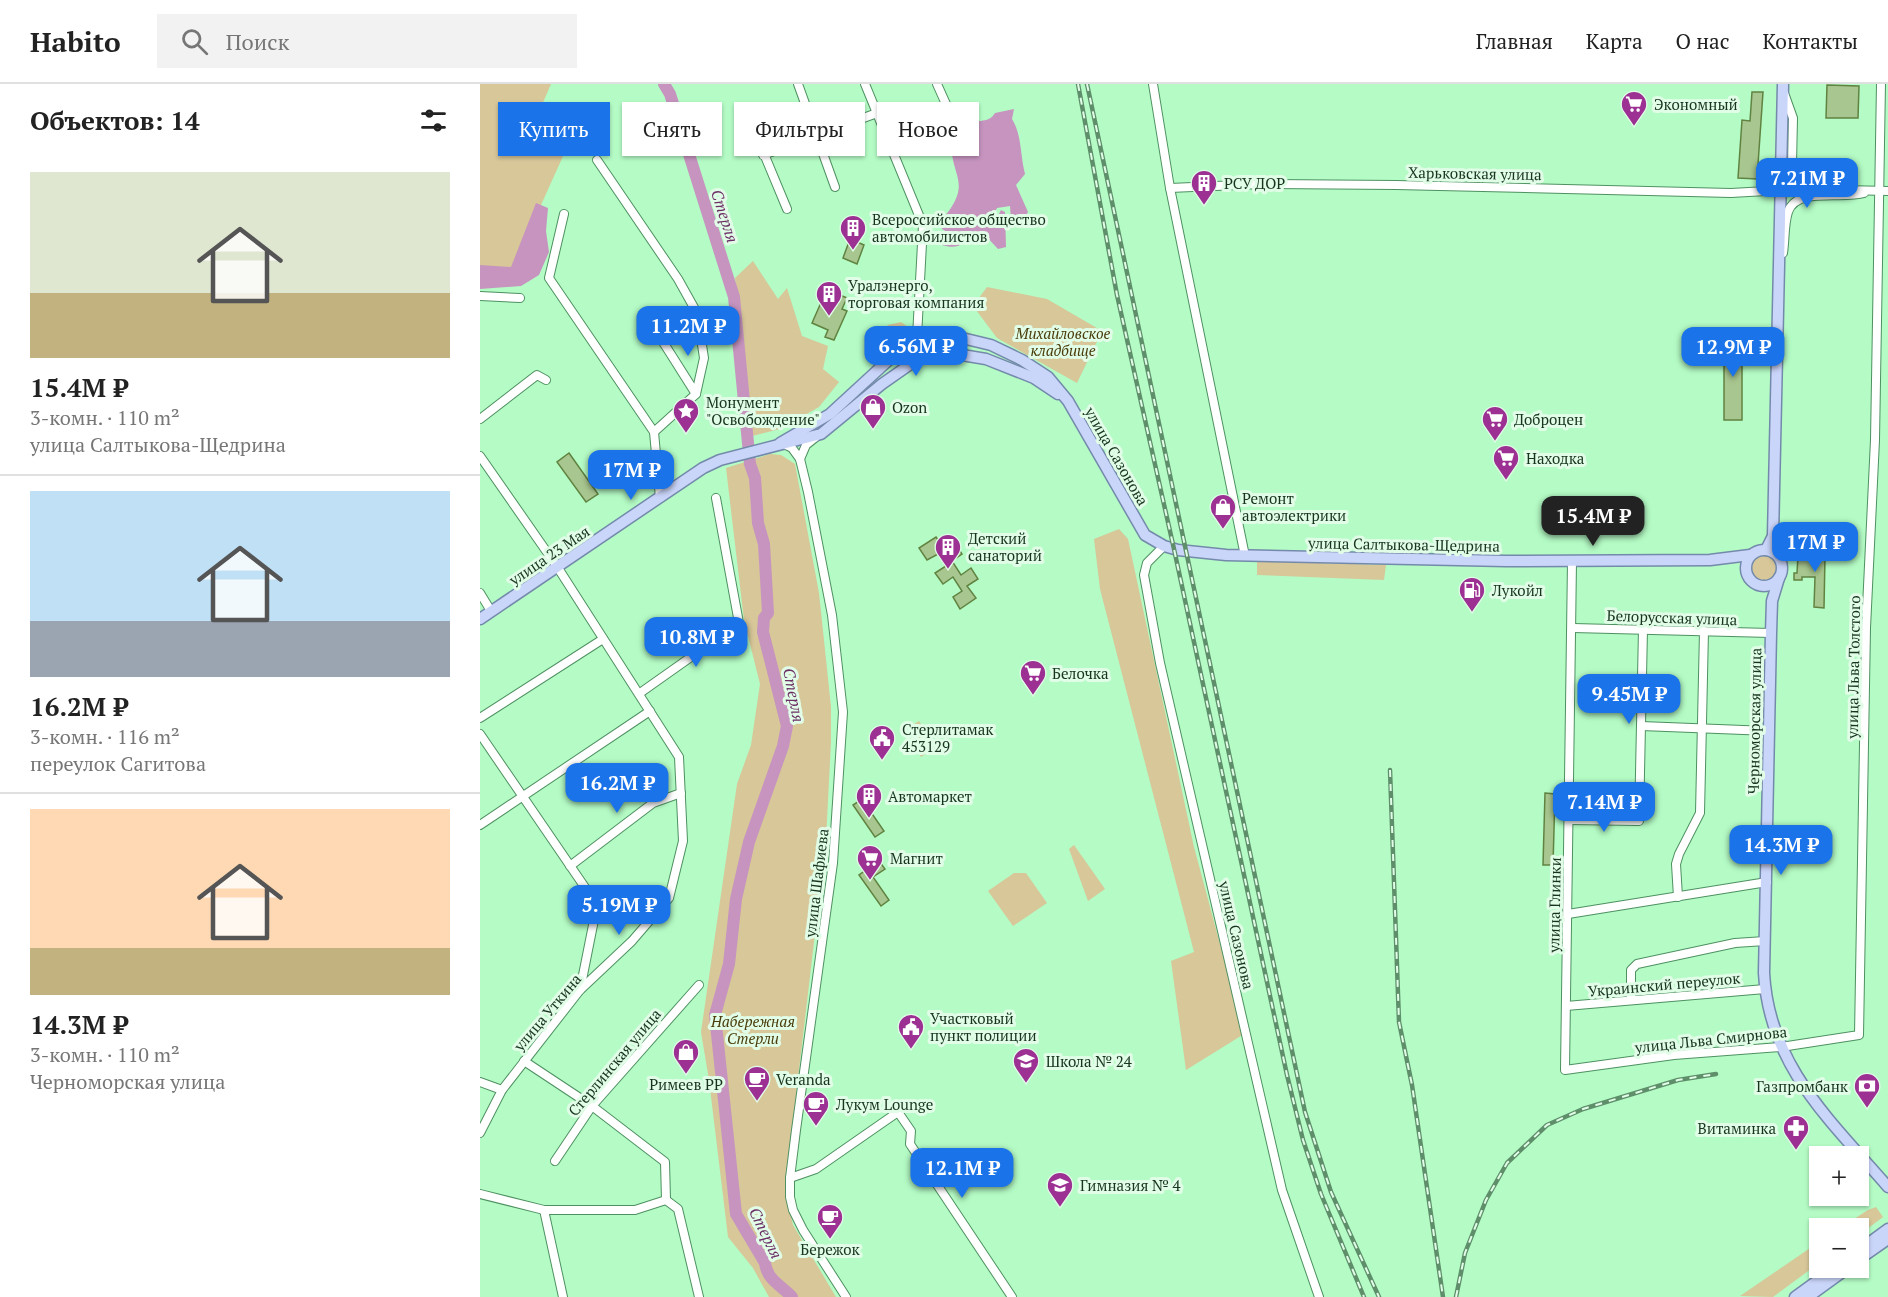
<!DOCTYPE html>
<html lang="ru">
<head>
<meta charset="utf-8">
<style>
  :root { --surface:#fff; --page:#f2f2f2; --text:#222; --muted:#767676; --line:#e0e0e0; --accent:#1a73e8 }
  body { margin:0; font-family:"PT Serif",serif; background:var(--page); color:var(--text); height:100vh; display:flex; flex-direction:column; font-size:22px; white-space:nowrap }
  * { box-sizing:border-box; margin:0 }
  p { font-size:20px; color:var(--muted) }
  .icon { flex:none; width:33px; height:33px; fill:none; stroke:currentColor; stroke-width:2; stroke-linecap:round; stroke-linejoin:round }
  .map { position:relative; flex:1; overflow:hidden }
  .side { display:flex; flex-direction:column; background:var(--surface); width:480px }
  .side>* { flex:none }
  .banner { position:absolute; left:18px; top:18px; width:570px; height:54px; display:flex; gap:12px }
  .controls { position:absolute; left:1329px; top:1062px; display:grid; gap:12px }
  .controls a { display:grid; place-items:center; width:60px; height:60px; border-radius:0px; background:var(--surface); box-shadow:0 2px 4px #0004; font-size:30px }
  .price { position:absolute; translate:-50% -51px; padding:0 14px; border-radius:12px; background:var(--accent); color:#fff; font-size:20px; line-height:39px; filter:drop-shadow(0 2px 3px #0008) }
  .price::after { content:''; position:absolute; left:50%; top:36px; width:18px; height:14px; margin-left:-9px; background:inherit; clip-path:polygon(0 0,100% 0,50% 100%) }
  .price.active { background:#222; color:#fff }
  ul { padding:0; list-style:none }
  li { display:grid; align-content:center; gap:12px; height:318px; padding:0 30px }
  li+li { border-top:2px solid var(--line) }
  li span { display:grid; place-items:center; height:186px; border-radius:0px; color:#555 }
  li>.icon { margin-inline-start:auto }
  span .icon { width:108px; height:108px; fill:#fffc; stroke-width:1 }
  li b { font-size:26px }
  h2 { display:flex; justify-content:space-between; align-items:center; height:72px; padding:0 30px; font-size:26px }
  .tag { padding:0 21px; border-radius:0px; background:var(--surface); box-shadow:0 2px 4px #0004; font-size:21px; line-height:54px }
  .tag.active { background:var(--accent); color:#fff }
  header { display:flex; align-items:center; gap:36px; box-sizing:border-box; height:84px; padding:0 30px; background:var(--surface); border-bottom:2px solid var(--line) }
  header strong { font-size:28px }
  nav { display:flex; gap:33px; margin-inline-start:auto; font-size:21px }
  .search { width:420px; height:54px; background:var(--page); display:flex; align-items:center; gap:15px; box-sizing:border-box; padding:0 21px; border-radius:0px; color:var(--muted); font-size:22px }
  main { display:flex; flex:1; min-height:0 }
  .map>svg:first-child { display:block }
  .green { fill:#d7c799 }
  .water { fill:#c694bf }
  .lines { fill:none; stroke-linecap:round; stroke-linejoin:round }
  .river { stroke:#c694bf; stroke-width:12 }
  .building { fill:#a8c68f; stroke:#608341; stroke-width:1.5 }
  .minor-casing { stroke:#4e9161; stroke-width:10 }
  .major-casing { stroke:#748aab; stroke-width:13 }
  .minor { stroke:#fff; stroke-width:8 }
  .major { stroke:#cad5fa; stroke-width:10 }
  .rail-casing { stroke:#5e8e6a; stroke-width:4.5 }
  .rail { stroke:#e1fde7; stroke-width:2; stroke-dasharray:7; stroke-linecap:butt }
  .labels { text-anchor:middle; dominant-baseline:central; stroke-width:6; stroke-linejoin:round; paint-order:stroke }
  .poi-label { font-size:15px; fill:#17341f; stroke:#e1fde7; text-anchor:start }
  .street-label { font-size:15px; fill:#17341f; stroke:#e1fde7 }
  .park-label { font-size:15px; font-style:italic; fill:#4a3c0a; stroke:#e1fde7 }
  .water-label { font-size:16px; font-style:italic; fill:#6b2f65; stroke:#e1fde7 }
</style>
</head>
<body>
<header>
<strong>Habito</strong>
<div class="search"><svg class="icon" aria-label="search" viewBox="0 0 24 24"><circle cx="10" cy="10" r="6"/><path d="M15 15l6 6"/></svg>Поиск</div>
<nav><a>Главная</a><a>Карта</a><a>О нас</a><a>Контакты</a></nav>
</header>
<main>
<section class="side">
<h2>Объектов: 14<svg class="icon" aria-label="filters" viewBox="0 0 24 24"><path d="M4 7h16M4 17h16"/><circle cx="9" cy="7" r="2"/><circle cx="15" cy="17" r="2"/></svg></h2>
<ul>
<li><span style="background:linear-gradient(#dfe7d0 65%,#c2b280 0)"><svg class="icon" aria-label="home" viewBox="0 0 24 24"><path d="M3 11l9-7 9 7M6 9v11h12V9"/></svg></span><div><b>15.4M ₽</b><p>3-комн. · 110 m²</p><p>улица Салтыкова-Щедрина</p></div></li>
<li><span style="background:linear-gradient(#bfe0f5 70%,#9aa5b1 0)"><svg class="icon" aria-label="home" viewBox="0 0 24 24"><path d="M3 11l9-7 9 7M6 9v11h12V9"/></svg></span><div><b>16.2M ₽</b><p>3-комн. · 116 m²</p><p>переулок Сагитова</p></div></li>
<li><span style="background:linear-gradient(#ffd9b3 75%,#c2b280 0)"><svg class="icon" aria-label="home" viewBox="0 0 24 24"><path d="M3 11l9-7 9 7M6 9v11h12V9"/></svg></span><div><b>14.3M ₽</b><p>3-комн. · 110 m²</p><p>Черноморская улица</p></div></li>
</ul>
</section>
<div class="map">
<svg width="1408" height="1213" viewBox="0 0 1408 1213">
  <rect width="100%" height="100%" fill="#b4fbc5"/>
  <g class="green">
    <path d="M0 0H71L58 30 88 61 61 121 55 162 43 185 0 186Z"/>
    <path d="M273 177 298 215 307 204 322 252 348 262 343 285 359 298 339 323 300 345 272 352 255 194Z"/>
    <path d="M507 203 567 215 622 247 597 299 517 254 493 222Z"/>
    <path d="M421 238 428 243V247L395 276 390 277 385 274V267L408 241Z"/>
    <path d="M290 370 301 371 315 380 339 509 351 623V658L346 756 305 1105 313 1141 356 1213H289L273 1184 248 1153 229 996 221 948 257 700 271 661 280 600 264 536 246 384Z"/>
    <path d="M639 445 648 455 714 763 764 950 706 986 691 877 714 868 620 505 614 455Z"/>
    <circle cx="1284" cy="484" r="12"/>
    <path d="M777 477 906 481 904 496 777 491Z"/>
    <path d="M439 637 456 663 441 673C435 663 430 654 431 642Z"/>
    <path d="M594 761 625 805 608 817 589 765Z"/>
    <path d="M534 789H546L567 819 533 842 508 807Z"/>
    <path d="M1396 1123 1403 1133 1379 1151 1378 1144H1360L1388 1126Z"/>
    <path d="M1339 1158V1179L1293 1213 1260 1212Z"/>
  </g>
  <g class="water">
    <path d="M534 25 532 35C542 51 540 71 545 90L536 101 548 128C543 136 540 139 531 137L530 122 517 124 513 132H518L521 126 525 128 526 163 518 165 504 150 495 149C484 160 478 166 462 161L457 151 469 149 462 145 460 138C497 96 467 94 472 51 476 48 480 43 484 41 495 34 508 41 515 29Z"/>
    <path d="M56 119 68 124 66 147 69 168 59 191 41 202 0 205V181L31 183Z"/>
  </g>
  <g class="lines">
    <path class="river" d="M184 0 190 10 254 213 270 380 275 394 278 439 284 460 288 529 284 534 283 548 307 642 303 662 269 758 256 815 249 880 235 931 256 1130 285 1179C287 1196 302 1202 312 1213"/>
  </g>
  <g class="building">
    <path d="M1347 1 1379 2 1378 34H1346Z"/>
    <path d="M1272 8H1283L1277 95 1258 94 1262 36 1270 37Z"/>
    <path d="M370 155 384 161 377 180 363 174Z"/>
    <path d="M350 207 367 214 362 225 367 227 354 256 345 253 348 246 332 239 343 214 346 216Z"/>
    <rect x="1244" y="252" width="18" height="84"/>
    <path d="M89 369 118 410 106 418 77 378Z"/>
    <path d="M456 453 465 466 475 459 482 470 472 477 481 491 491 484 498 495 487 502 496 514 480 525 473 513 482 507 473 493 463 500 455 489 466 482 458 470 447 476 439 464Z"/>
    <path d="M1338 466H1355V472H1345L1344 524 1334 523 1335 493H1322V496H1314V489H1317L1318 472 1338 470Z"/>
    <path d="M393 708 399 716 388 724 404 747 395 753 373 721Z"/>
    <path d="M1065 709 1075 710 1073 781H1063Z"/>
    <path d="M399 777 405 785 393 793 409 816 401 822 379 791Z"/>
  </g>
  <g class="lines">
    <g class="minor-casing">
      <g id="minor">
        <path d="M318 0 355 103"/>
        <path d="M385 0 443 141 437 253 442 272"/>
        <path d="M457 0 470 29"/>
        <path d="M673 0 690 104 765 472"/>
        <path d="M1304 9 1313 34 1312 80 1323 96 1355 101"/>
        <path d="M267 29 307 125"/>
        <path d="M283 71 397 29"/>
        <path d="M117 76 198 195 217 229 224 274 216 310 174 348"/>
        <path d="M690 104 781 100 916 101 1251 109 1322 105 1408 107"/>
        <path d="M84 130 69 194 174 348 180 414"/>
        <path d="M1303 169C1305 156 1304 140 1308 128 1317 102 1362 116 1384 109"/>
        <path d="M0 212 40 214"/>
        <path d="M178 250 216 310"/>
        <path d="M0 335 57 291 66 296"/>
        <path d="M302 359 312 364 320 375 328 408 352 531 363 628 353 779 316 1046 310 1094V1113L313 1126 323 1146 366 1213"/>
        <path d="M0 372 78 484 199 673 203 757 189 814 152 857 100 906 22 1006 0 1049"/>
        <path d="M320 375 326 361 336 353"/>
        <path d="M684 462 667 479 664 491 680 579 802 1106 839 1213"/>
        <path d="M1092 477 1085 986 1194 971 1301 963 1379 951 1386 544 1395 356 1401 0"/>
        <path d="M0 509 11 527"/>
        <path d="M1093 544 1291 549"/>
        <path d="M160 609 259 539 236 414"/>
        <path d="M0 634 123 555"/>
        <path d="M1161 642 1289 647"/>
        <path d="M0 650 117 821 100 906"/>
        <path d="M1089 736 1159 737 1163 545"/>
        <path d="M0 741 170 627"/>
        <path d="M90 782 173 719 201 709"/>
        <path d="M1198 813 1196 780 1199 770 1220 729 1224 547"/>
        <path d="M1088 830 1287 798"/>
        <path d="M1151 915V886L1157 880 1255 859 1285 857"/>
        <path d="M1086 922 1285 905"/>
        <path d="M44 977 112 1022 185 1078 186 1116"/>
        <path d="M0 998 22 1006"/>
        <path d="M75 1077 112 1022 219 901"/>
        <path d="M310 1094 336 1085 418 1028 431 1047 430 1060 532 1213"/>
        <path d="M0 1110 64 1126H155L186 1116"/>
        <path d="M186 1116 198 1125 219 1213"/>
        <path d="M64 1126 83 1213"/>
      </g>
    </g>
    <g class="major-casing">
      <g id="major">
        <path d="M300 359 350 330 424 262 437 253 449 251 482 254 511 261 542 276 568 293 588 317 665 451 684 462 698 466 746 471 1026 477 1230 476 1270 471"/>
        <circle cx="1284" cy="484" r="18"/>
        <path d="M1286 466 1293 452 1303 0"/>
        <path d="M1299 494 1292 517 1291 549 1284 889C1289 982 1351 1037 1408 1103"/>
        <path d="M0 535 223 384 240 376 341 350 402 300 442 272 451 270 464 268 506 275 554 294 578 310"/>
        <path d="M1378 1167 1408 1145"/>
        <path d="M1378 1176 1408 1155"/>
        <path d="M1315 1213 1355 1184"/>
        <path d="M1328 1213 1368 1184"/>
      </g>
    </g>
    <use href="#minor" class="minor"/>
    <use href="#major" class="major"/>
    <g class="rail-casing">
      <g id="rail">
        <path d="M598 0 637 211 694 465 807 991 823 1056 841 1110 884 1213"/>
        <path d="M607 0 825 1028 851 1108 899 1213"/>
        <path d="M910 686 919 938 932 1001 963 1213"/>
        <path d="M976 1213 985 1169 1006 1116 1027 1079 1067 1041 1103 1025 1198 996 1236 990"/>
      </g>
    </g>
    <use href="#rail" class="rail"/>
  </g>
  <defs>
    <g id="supermarket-pin" transform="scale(1.35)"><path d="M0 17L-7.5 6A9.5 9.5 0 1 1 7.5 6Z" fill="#9c3193" stroke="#e1fde7"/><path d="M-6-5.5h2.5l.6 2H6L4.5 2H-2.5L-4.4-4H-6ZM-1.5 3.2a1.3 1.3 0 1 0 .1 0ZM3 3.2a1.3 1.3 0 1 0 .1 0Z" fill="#fff"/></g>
    <g id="building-pin" transform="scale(1.35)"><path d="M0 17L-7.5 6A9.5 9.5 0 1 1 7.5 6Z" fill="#9c3193" stroke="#e1fde7"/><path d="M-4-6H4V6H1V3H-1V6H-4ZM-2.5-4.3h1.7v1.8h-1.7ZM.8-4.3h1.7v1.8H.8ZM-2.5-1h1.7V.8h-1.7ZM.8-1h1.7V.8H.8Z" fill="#fff"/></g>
    <g id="shop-pin" transform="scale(1.35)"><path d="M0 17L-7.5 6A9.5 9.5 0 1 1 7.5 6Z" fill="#9c3193" stroke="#e1fde7"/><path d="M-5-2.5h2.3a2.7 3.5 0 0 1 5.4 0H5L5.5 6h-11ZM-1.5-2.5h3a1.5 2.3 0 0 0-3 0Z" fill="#fff"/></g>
    <g id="sight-pin" transform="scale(1.35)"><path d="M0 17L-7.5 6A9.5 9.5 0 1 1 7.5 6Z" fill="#9c3193" stroke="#e1fde7"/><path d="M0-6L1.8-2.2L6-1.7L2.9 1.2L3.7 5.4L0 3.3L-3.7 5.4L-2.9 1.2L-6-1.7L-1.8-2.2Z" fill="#fff"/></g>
    <g id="fuel-pin" transform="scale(1.35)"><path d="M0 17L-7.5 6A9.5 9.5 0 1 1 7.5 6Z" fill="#9c3193" stroke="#e1fde7"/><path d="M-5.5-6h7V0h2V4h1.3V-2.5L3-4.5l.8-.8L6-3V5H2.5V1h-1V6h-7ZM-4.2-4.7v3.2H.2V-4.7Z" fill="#fff"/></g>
    <g id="civic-pin" transform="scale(1.35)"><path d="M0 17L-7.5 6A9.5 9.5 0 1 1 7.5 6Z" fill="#9c3193" stroke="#e1fde7"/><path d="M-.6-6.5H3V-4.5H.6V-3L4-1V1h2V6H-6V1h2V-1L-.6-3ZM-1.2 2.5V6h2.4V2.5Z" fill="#fff"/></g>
    <g id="school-pin" transform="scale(1.35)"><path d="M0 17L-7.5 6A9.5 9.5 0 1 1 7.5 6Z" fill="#9c3193" stroke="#e1fde7"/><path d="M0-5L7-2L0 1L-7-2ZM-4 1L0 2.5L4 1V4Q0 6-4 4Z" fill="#fff"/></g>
    <g id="cafe-pin" transform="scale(1.35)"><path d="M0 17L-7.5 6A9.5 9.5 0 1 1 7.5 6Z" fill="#9c3193" stroke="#e1fde7"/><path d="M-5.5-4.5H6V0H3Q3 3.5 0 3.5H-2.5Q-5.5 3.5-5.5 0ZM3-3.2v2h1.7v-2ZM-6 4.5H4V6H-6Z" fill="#fff"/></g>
    <g id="bank-pin" transform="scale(1.35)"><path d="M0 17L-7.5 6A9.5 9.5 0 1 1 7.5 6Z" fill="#9c3193" stroke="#e1fde7"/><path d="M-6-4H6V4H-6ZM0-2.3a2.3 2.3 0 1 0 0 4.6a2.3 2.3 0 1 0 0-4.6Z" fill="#fff"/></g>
    <g id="pharmacy-pin" transform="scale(1.35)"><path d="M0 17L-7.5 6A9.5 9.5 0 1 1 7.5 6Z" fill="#9c3193" stroke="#e1fde7"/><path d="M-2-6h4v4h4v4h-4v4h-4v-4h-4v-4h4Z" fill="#fff"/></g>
  </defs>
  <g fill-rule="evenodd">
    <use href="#supermarket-pin" x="1154" y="20"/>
    <use href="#building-pin" x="724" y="99"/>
    <use href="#building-pin" x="373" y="144"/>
    <use href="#building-pin" x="349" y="210"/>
    <use href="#shop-pin" x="393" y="323"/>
    <use href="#sight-pin" x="206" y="327"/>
    <use href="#supermarket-pin" x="1015" y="335"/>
    <use href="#supermarket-pin" x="1026" y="374"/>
    <use href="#shop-pin" x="743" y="423"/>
    <use href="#building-pin" x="468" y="463"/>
    <use href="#fuel-pin" x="992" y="506"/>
    <use href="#supermarket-pin" x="553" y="589"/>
    <use href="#civic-pin" x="402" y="654"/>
    <use href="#building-pin" x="389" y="712"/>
    <use href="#supermarket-pin" x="390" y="774"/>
    <use href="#civic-pin" x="431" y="943"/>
    <use href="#shop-pin" x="206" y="968"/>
    <use href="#school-pin" x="546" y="977"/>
    <use href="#cafe-pin" x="277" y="995"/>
    <use href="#bank-pin" x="1387" y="1002"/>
    <use href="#cafe-pin" x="336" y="1020"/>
    <use href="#pharmacy-pin" x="1316" y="1044"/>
    <use href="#school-pin" x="580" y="1101"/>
    <use href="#cafe-pin" x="350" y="1133"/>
  </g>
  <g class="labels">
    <g class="poi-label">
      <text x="1174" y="20">Экономный</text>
      <text x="744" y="99">РСУ ДОР</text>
      <text x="392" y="135">Всероссийское общество<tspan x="392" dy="17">автомобилистов</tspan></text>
      <text x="368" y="201">Уралэнерго,<tspan x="368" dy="17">торговая компания</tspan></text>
      <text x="226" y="318">Монумент<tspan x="226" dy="17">"Освобождение"</tspan></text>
      <text x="412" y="323">Ozon</text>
      <text x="1034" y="335">Доброцен</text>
      <text x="1046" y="374">Находка</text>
      <text x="762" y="414">Ремонт<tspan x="762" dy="17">автоэлектрики</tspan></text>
      <text x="488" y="454">Детский<tspan x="488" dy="17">санаторий</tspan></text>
      <text x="1012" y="506">Лукойл</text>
      <text x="572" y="589">Белочка</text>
      <text x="422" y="645">Стерлитамак<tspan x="422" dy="17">453129</tspan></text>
      <text x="408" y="712">Автомаркет</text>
      <text x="410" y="774">Магнит</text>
      <text x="450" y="934">Участковый<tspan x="450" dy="17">пункт полиции</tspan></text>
      <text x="566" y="977">Школа № 24</text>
      <text x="296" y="995">Veranda</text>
      <text x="206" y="1000" text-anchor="middle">Римеев РР</text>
      <text x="1368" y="1002" text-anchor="end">Газпромбанк</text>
      <text x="356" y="1020">Лукум Lounge</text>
      <text x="1296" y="1044" text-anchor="end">Витаминка</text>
      <text x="600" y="1101">Гимназия № 4</text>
      <text x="350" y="1165" text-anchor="middle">Бережок</text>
    </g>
    <g class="street-label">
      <text transform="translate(995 89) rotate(1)">Харьковская улица</text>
      <text transform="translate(637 372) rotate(60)">улица Сазонова</text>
      <text transform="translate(924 460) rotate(1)">улица Салтыкова-Щедрина</text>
      <text transform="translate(69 471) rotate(-34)">улица 23 Мая</text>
      <text transform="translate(1192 533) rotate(2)">Белорусская улица</text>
      <text transform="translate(1373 583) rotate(-89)">улица Льва Толстого</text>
      <text transform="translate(1274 637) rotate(-89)">Черноморская улица</text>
      <text transform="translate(336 799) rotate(-83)">улица Шафиева</text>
      <text transform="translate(1074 821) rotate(-89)">улица Глинки</text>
      <text transform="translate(757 851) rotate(77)">улица Сазонова</text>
      <text transform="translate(1184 900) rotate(-5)">Украинский переулок</text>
      <text transform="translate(67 928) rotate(-50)">улица Уткина</text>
      <text transform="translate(1231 955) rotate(-6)">улица Льва Смирнова</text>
      <text transform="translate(134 978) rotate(-50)">Стерлинская улица</text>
    </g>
    <g class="park-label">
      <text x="583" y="249">Михайловское<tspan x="583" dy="17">кладбище</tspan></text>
      <text x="273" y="937">Набережная<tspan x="273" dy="17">Стерли</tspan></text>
    </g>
    <g class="water-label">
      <text transform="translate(245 132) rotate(72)">Стерля</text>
      <text transform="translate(314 611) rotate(79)">Стерля</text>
      <text transform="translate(286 1149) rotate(64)">Стерля</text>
    </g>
  </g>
</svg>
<div class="controls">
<a>+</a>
<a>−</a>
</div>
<b class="price" style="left:1327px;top:125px">7.21M ₽</b>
<b class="price" style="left:208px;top:273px">11.2M ₽</b>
<b class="price" style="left:436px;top:293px">6.56M ₽</b>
<b class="price" style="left:1253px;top:294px">12.9M ₽</b>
<b class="price" style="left:151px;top:417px">17M ₽</b>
<b class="price active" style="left:1113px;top:463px">15.4M ₽</b>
<b class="price" style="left:1335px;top:489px">17M ₽</b>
<b class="price" style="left:216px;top:584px">10.8M ₽</b>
<b class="price" style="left:1149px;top:641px">9.45M ₽</b>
<b class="price" style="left:137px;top:730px">16.2M ₽</b>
<b class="price" style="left:1124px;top:749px">7.14M ₽</b>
<b class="price" style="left:1301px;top:792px">14.3M ₽</b>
<b class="price" style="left:139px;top:852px">5.19M ₽</b>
<b class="price" style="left:482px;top:1115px">12.1M ₽</b>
<div class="banner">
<a class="tag active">Купить</a>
<a class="tag">Снять</a>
<a class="tag">Фильтры</a>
<a class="tag">Новое</a>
</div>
</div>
</main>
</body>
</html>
